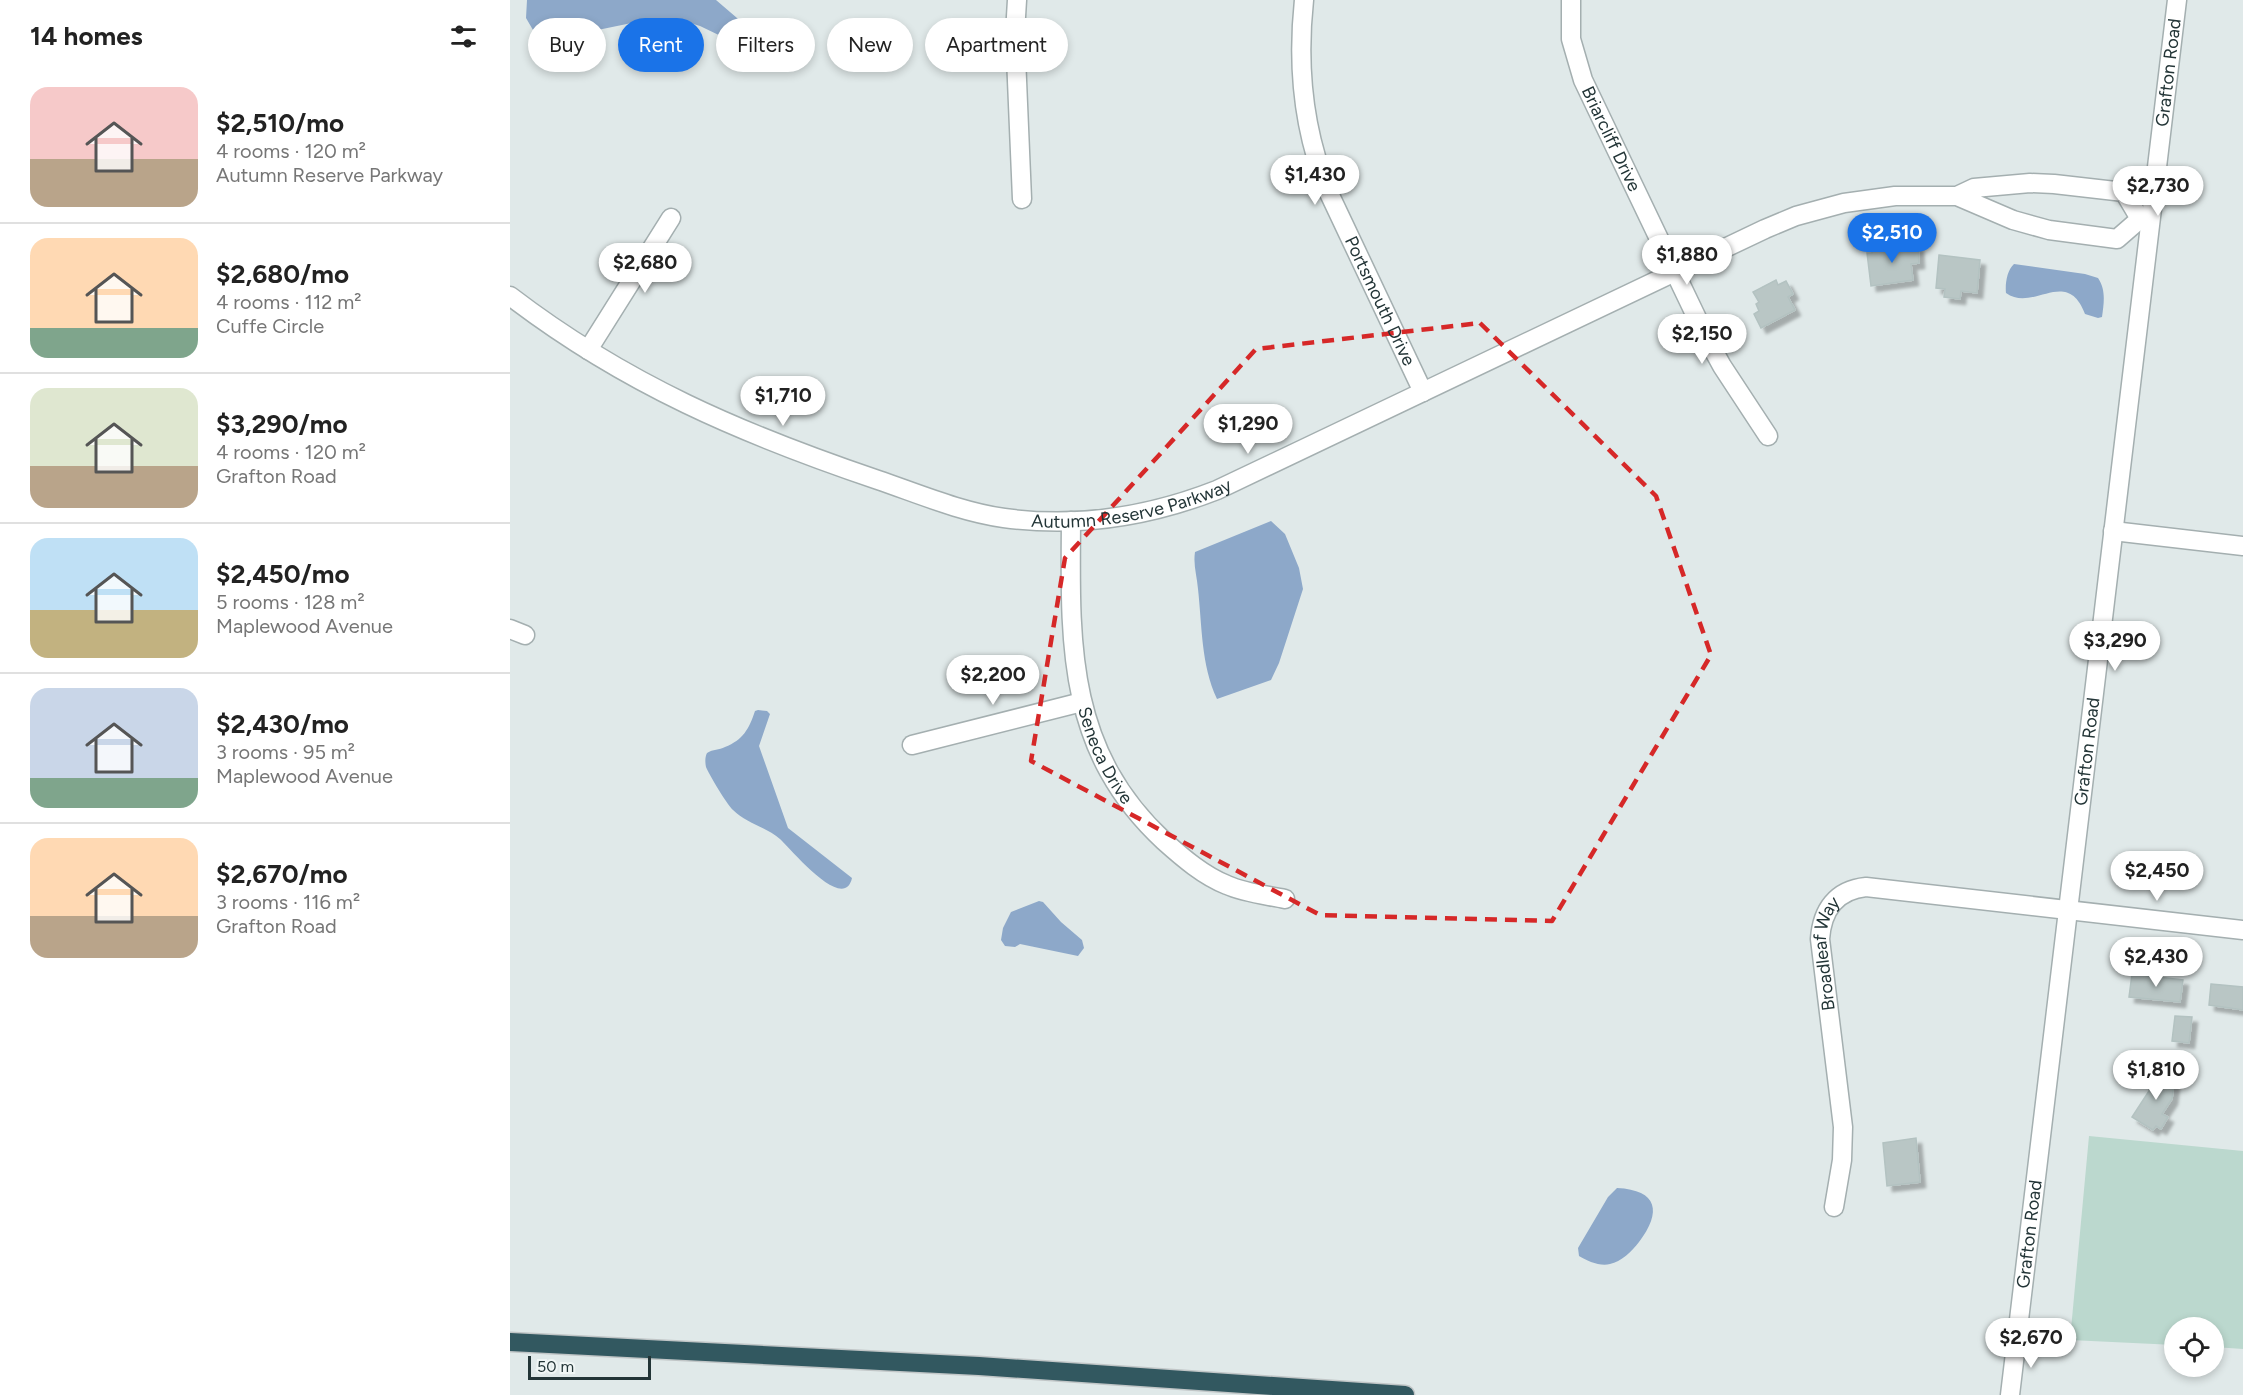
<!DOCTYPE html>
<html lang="en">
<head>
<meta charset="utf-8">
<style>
  :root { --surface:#fff; --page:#f6f6f6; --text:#222; --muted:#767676; --line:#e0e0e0; --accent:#1a73e8 }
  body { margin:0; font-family:Figtree,sans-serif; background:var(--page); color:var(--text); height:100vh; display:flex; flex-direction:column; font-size:22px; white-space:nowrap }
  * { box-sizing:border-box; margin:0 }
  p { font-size:20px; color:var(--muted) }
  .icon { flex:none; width:33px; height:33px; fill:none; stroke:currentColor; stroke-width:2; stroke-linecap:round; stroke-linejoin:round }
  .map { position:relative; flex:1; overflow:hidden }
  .side { display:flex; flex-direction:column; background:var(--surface); width:510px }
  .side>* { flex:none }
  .hud { position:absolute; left:18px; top:18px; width:570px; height:54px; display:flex; gap:12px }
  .tools { position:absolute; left:1654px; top:1317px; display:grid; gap:12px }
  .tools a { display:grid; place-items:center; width:60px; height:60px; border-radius:50%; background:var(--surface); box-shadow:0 3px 9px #0003; font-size:30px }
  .scale { position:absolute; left:18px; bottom:15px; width:123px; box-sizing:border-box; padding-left:6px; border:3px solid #233537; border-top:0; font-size:16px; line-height:21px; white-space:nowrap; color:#233537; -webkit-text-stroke:4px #f0f6f5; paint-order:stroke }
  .price { position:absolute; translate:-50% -51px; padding:0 14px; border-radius:21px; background:#fff; color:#222; font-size:20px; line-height:39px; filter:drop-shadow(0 2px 3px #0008) }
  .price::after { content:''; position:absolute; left:50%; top:36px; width:18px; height:14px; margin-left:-9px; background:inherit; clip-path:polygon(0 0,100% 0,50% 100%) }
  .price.current { background:var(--accent); color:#fff }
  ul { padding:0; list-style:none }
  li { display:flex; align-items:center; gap:18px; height:150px; padding:0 30px }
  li+li { border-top:2px solid var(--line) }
  li span { display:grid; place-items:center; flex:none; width:168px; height:120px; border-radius:18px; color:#555 }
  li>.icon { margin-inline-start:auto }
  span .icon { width:72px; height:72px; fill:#fffc; stroke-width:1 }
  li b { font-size:26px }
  h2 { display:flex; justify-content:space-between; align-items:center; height:72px; padding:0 30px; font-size:26px }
  .pill { padding:0 21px; border-radius:27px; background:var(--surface); box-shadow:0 3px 9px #0003; font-size:21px; line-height:54px }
  .pill.current { background:var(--accent); color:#fff }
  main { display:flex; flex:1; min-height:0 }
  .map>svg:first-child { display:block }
  .green { fill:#bbd8ce }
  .water { fill:#8da8c9 }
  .building { fill:#b9c6c5; stroke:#b3c2c1; stroke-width:1.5; filter:url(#shadow) }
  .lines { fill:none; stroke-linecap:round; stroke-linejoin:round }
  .minor-casing { stroke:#a4afb0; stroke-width:21 }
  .highway-casing { stroke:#c1c6c7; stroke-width:21 }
  .minor { stroke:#fff; stroke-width:18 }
  .highway { stroke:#325860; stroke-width:18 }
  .marked { fill:none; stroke:#d62828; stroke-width:4.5; stroke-dasharray:12 8; stroke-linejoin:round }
  .labels { text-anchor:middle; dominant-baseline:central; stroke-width:6; stroke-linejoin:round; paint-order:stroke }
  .street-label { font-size:18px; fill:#233537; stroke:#f0f6f5 }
</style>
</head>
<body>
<main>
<section class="side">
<h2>14 homes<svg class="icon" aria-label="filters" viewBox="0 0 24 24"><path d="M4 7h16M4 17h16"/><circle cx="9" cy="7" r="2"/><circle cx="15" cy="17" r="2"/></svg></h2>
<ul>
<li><span style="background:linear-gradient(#f6c9c9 60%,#b9a48a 0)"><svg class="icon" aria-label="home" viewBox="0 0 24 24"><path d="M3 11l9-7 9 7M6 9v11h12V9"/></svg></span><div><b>$2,510/mo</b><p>4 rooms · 120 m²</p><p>Autumn Reserve Parkway</p></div></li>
<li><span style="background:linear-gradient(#ffd9b3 75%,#7fa58c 0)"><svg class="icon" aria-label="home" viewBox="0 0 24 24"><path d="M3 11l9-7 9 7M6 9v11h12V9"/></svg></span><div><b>$2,680/mo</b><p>4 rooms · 112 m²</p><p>Cuffe Circle</p></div></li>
<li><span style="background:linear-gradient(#dfe7d0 65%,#b9a48a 0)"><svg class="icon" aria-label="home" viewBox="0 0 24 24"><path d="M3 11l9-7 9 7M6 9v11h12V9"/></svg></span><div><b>$3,290/mo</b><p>4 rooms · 120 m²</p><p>Grafton Road</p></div></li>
<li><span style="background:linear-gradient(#bfe0f5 60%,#c2b280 0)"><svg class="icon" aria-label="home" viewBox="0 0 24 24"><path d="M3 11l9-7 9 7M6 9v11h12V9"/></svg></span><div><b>$2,450/mo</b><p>5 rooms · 128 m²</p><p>Maplewood Avenue</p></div></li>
<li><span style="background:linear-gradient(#c9d6e8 75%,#7fa58c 0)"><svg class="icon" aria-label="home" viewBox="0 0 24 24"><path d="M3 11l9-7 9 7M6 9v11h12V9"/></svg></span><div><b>$2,430/mo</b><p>3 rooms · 95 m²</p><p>Maplewood Avenue</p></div></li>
<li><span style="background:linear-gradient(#ffd9b3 65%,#b9a48a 0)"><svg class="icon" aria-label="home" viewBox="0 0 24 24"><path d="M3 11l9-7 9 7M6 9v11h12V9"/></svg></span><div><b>$2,670/mo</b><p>3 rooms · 116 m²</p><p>Grafton Road</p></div></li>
</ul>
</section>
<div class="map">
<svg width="1733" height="1395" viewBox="0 0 1733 1395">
  <defs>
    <filter id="shadow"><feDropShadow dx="5.5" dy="5.5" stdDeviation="1.5" flood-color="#0004"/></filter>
  </defs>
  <rect width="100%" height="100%" fill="#e0e9e9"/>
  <path class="green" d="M1579 1136 1733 1151V1349L1704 1347V1328H1665V1345L1560 1340Z"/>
  <g class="water">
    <path d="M17 0H206L234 24 217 39 190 26 167 19H141L44 39 23 30 16 18Z"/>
    <path d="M1504 264 1575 274 1588 278C1596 290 1594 302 1592 317L1588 318 1575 314C1557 266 1523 313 1496 293 1495 284 1497 270 1504 264Z"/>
    <path d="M761 521 775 534 789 568 793 589 769 663 761 680 707 699C691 665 692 625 688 589 687 576 683 565 685 552Z"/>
    <path d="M248 710 257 711 260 714 249 746 278 828 342 878C334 914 280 848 270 839 256 827 236 823 223 810 216 803 200 776 196 767 195 762 195 757 197 753 203 749 209 750 215 747 233 740 239 729 245 711Z"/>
    <path d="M529 901 533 902 551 922 572 940 574 948 568 956 510 944 505 947 495 946 491 940 493 928 501 912Z"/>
    <path d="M1107 1188C1148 1190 1152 1212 1129 1242 1122 1251 1111 1262 1100 1264 1091 1267 1077 1261 1069 1256L1068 1248 1098 1197Z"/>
  </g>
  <g class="building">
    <path d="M1378 246V248L1408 246 1409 263 1401 264 1403 280 1361 286 1357 253H1362V248Z"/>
    <path d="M1429 255 1470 260 1467 293 1451 291 1450 299 1434 297 1435 289 1426 288Z"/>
    <path d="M1266 280 1268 285 1276 281 1283 294 1278 297 1285 310 1251 328 1244 314 1249 311 1246 304 1249 302 1243 292Z"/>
    <path d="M1622 974 1673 980 1670 1002 1619 997Z"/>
    <path d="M1701 984 1733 987V1010L1699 1005Z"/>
    <path d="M1665 1016 1682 1017 1679 1043 1662 1041Z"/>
    <path d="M1641 1072 1665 1075 1662 1099 1652 1114 1658 1117 1651 1129 1646 1126 1643 1130 1622 1117 1639 1091Z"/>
    <path d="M1406 1138 1410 1182 1377 1186 1373 1143Z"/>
  </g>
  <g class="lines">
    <g class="minor-casing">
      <g id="minor">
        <path d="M507 0 505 33 512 199"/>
        <path id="s1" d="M794 0C787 65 793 130 818 191L913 392"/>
        <path id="s2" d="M1061 0V39L1073 80 1195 335 1212 366 1258 436"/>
        <path id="s3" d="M0 296C115 384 232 434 368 480 409 494 451 512 494 518 568 528 638 517 707 490L1255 229 1286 216 1334 203 1385 196H1447L1503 220 1539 230 1607 239 1630 219 1614 192 1544 184 1520 183 1464 188 1447 196"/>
        <path d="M78 350 161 218"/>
        <path id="s4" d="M561 521C560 643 556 750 654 841 673 858 694 876 717 885 735 893 756 895 775 899"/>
        <path d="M1603 531 1733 546"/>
        <path d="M0 629 15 635"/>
        <path d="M402 745 572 702"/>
        <path id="s5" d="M1324 1207 1332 1160 1333 1127 1310 939C1312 910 1326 890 1356 887L1733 930"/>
        <path id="s6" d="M1500 1395 1667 0"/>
      </g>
    </g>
    <g class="highway-casing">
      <path id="highway" d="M0 1342 469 1366 895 1395"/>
    </g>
    <use href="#minor" class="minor"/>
    <use href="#highway" class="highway"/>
  </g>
  <path class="marked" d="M970 323 1146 496 1201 655 1042 921 810 915 521 761 555 558 746 349Z"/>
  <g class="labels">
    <g class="street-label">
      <text stroke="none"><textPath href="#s6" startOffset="1332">Grafton Road</textPath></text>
      <text stroke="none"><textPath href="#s2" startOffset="147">Briarcliff Drive</textPath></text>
      <text stroke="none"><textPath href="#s1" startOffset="316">Portsmouth Drive</textPath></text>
      <text stroke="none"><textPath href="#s3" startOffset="675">Autumn Reserve Parkway</textPath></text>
      <text stroke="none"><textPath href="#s6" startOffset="648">Grafton Road</textPath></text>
      <text stroke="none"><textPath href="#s4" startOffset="240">Seneca Drive</textPath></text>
      <text stroke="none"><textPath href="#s5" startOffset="256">Broadleaf Way</textPath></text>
      <text stroke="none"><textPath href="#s6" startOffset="162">Grafton Road</textPath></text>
    </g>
  </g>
</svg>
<div class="tools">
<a><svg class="icon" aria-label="locate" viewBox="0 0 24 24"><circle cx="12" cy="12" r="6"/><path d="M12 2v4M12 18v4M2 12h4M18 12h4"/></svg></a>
</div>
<div class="scale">50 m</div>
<b class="price" style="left:805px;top:206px">$1,430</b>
<b class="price" style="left:1648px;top:217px">$2,730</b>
<b class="price current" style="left:1382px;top:264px">$2,510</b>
<b class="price" style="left:1177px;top:286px">$1,880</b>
<b class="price" style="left:135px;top:294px">$2,680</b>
<b class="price" style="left:1192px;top:365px">$2,150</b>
<b class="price" style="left:273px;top:427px">$1,710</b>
<b class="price" style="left:738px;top:455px">$1,290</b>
<b class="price" style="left:1605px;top:672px">$3,290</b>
<b class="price" style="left:483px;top:706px">$2,200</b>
<b class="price" style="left:1647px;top:902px">$2,450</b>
<b class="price" style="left:1646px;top:988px">$2,430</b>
<b class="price" style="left:1646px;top:1101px">$1,810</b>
<b class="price" style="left:1521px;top:1369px">$2,670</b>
<div class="hud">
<a class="pill">Buy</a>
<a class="pill current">Rent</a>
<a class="pill">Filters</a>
<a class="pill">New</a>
<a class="pill">Apartment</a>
</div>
</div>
</main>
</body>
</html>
